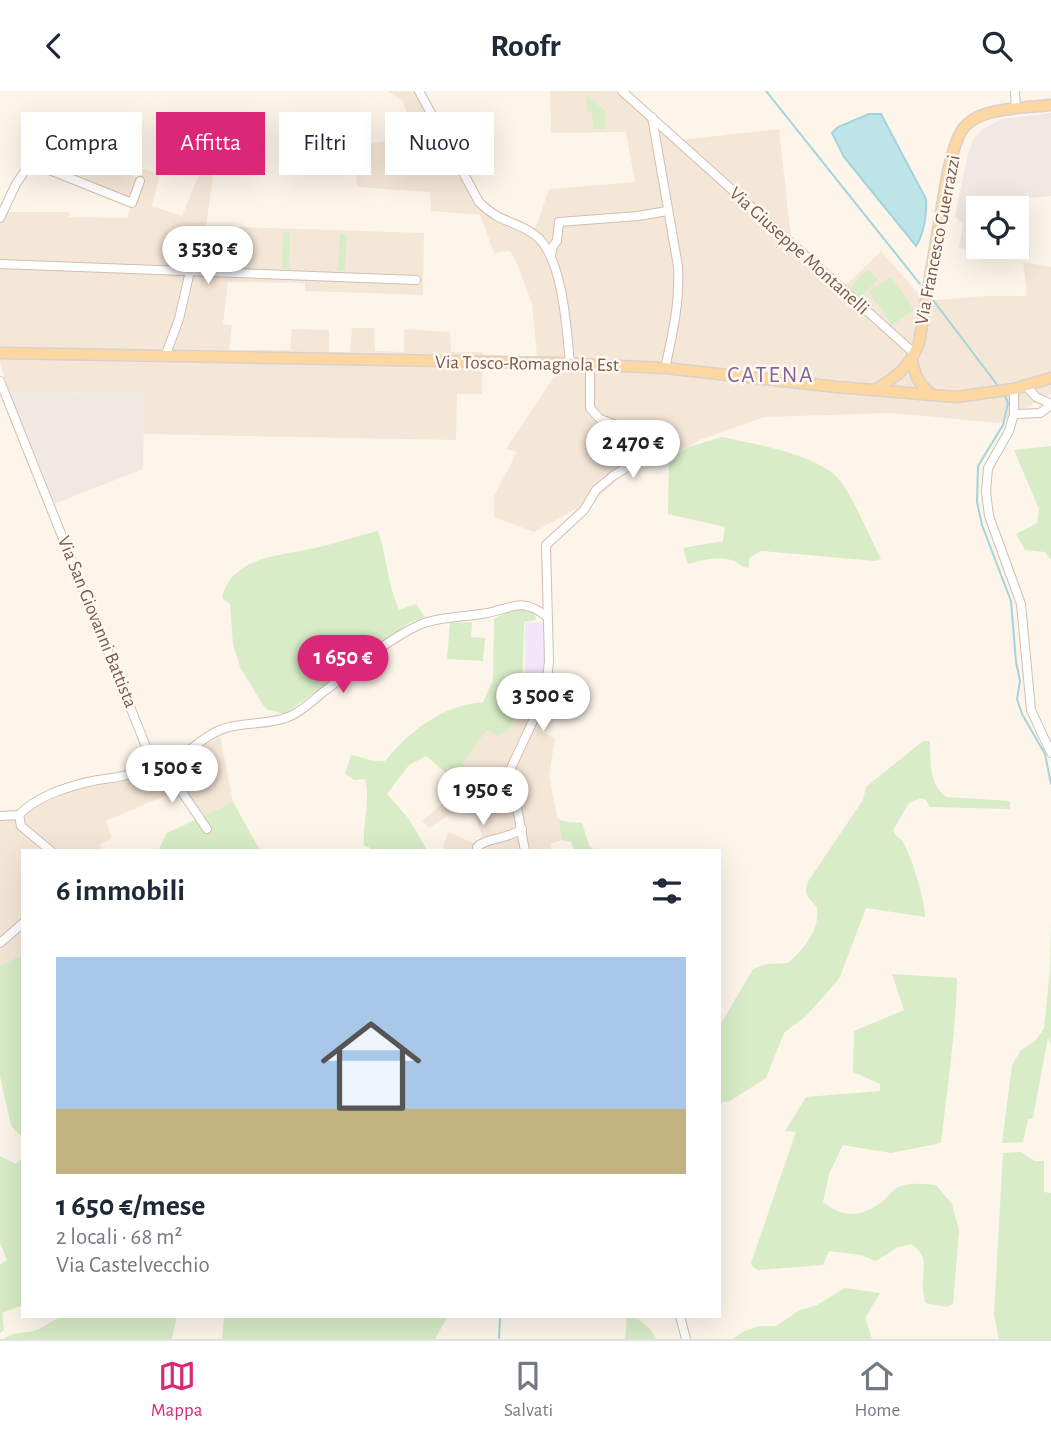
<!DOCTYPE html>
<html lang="it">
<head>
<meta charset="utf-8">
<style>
  :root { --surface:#fff; --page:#f2f2f3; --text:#1f2937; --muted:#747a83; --line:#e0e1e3; --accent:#db2777 }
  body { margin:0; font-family:"Alegreya Sans",sans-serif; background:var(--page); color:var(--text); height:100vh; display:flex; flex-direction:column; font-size:26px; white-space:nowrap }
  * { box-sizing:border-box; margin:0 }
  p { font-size:23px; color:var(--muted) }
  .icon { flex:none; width:38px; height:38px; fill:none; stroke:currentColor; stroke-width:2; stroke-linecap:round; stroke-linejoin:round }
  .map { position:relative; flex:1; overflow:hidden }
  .side { position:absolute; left:21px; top:758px; width:700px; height:469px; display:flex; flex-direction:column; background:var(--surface); border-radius:0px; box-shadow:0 7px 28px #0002 }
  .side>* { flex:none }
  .top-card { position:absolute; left:21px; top:21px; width:700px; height:63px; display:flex; gap:14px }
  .buttons { position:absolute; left:966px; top:105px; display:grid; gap:14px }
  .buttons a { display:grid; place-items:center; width:63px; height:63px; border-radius:0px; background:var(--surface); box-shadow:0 7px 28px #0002; font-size:35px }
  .price { position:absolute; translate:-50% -60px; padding:0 16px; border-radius:24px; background:#fff; color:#222; font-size:23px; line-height:46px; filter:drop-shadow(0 2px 4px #0008) }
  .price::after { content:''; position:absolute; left:50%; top:42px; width:21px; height:16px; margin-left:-10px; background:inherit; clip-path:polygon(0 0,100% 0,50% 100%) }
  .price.selected { background:var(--accent); color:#fff }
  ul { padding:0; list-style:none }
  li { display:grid; align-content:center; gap:14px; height:371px; padding:0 35px }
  li span { display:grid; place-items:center; height:217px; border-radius:0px; color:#555 }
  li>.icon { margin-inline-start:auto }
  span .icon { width:126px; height:126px; fill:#fffc; stroke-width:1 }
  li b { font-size:30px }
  h2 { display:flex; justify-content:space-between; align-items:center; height:84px; padding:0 35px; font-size:30px }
  .tag { padding:0 24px; border-radius:0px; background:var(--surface); box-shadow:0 7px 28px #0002; font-size:24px; line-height:63px }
  .tag.selected { background:var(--accent); color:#fff }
  header { display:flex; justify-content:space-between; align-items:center; height:91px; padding:0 35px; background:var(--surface); font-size:32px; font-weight:600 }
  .tab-bar { display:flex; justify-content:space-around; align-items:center; height:98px; border-top:2px solid var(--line); background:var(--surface); font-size:19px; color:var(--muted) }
  .tab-bar a { display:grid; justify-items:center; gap:4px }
  .tab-bar .selected { color:var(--accent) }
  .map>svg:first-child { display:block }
  .residential { fill:#f5e7d8 }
  .industrial { fill:#efe8e3; fill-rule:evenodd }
  .education { fill:#f2e6fa }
  .green { fill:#d8ecc7 }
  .water { fill:#bde4e9; stroke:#a2d5db; stroke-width:2 }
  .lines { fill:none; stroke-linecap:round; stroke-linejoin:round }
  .stream { stroke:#a2d5db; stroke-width:2 }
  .minor-casing { stroke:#d3beb1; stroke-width:10 }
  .major-casing { stroke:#dad1cd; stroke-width:13 }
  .minor { stroke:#fff; stroke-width:8 }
  .major { stroke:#fdd7a1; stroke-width:10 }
  .labels { text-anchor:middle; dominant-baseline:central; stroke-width:5; stroke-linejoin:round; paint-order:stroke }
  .street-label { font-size:19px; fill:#7a5a4b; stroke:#fff9f1 }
  .quarter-label { font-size:23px; letter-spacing:2px; fill:#826495; stroke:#fff9f1 }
</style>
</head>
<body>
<header><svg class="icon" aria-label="back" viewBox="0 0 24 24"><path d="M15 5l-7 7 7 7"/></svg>Roofr<svg class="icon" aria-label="search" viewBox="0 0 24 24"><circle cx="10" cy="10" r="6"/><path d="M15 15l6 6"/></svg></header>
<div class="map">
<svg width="1051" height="1248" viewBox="0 0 1051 1248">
  <rect width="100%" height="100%" fill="#fdf5ea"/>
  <g class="residential">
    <path d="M387 0H424L480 105 504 125 535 138 549 98 635 91 626 41 551 42 550 0H627L680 49 779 38 791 146 846 194 881 160 925 210 985 205H1027L1023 171 1051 176V303L999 332 891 322 764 326 700 349 669 368 647 363 598 406 534 441 494 426V405L517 361 506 358 556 282 538 275 532 213 516 170 510 160 494 162 480 124 431 120 430 101 357 96 354 55 395 49 399 61 417 56 403 10Z"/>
    <path d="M67 64 139 87 143 78 160 83 152 115 182 125 205 69 215 72 206 135 424 142 423 204 305 200V192L228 191 223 233 232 234 229 259H290L292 238 329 239V261H350L352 237H374L375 260 404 261V238L450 241 451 261H483L482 303H457L456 349 143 343 144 302 9 301 0 272V121H69V126L127 127 132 114 54 86Z"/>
    <path d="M523 616 539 619 535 638 555 647 549 685 562 749 550 753 552 759H443L444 751 449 741 473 752 482 746 474 718 457 719 429 737 422 730 448 708 452 687 487 639 507 641Z"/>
    <path d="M220 645 233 711 195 729 176 700 106 730 112 747 99 754 102 759 23 760V864L0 874V730L87 694 141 683 183 668Z"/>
  </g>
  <g class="industrial">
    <path d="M1051 22V105L1026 107 1030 166 959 157 963 133 955 125 968 62 974 47 984 37 1002 28ZM978 117H1017V156H978Z"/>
    <path d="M9 301 144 302 143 378 54 413Z"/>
  </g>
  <path class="education" d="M543 531 546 571 544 583 525 582V532Z"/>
  <g class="green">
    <path d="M587 4 605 20V38H593L592 22 587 21Z"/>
    <path d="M283 141H290L289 178H282Z"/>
    <path d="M340 143 347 144 345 180H338Z"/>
    <path d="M867 178 878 188 860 207 850 197Z"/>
    <path d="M891 186 914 219 892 234 869 201Z"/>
    <path d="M722 346C754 353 822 364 841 391 857 414 868 443 881 468L875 470 761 460 749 467V477C741 476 740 473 734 470 719 464 703 469 688 473L683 457 723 450 725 436 668 423 669 368 689 356Z"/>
    <path d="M1051 355V469L1045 461 1025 459 1016 443 1037 432 1039 418 1014 359Z"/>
    <path d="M378 440C387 467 387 491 399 519L416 513 425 526 410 531 285 623 268 619 263 614 240 576 233 553 230 513 222 507C231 465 281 465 315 457 337 452 357 445 378 440Z"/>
    <path d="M521 518 535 522 536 529 524 531 522 601 523 616 507 641 497 644 487 639 452 687 426 665 409 674 387 703 409 728 427 759H371L369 756 364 755C362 733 371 710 365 688L354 689 345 683 351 664C367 667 367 671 385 670 411 639 441 615 483 611L493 589 494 528 511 519Z"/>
    <path d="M472 531 471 546 485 547 483 570 447 568 450 532Z"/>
    <path d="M923 650H930C931 670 928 692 946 706L1010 710V718L930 716 925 708 920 707 909 712 893 739C895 746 899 745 903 751 912 768 925 808 925 826L866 817 839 888 806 925 784 942 766 987 730 1010 719 1012V936L753 878 766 873 788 872C805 857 820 839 817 816 808 807 802 802 809 789L863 709 866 696Z"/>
    <path d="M233 711 260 759 158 760 167 742Z"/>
    <path d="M558 728 568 731 582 732 589 754 594 759H574L571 751 562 749Z"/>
    <path d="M1051 831V954L1048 946 1033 1027 1028 1028 1023 1051 1002 1052 1012 974 1021 959 1035 950 1044 938 1050 879Z"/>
    <path d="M23 864V1047L11 1035 0 985V874Z"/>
    <path d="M892 883 957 887C956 942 947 997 941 1052L891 1062 843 1054 829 1083 823 1111C844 1128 860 1126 882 1111 888 1106 892 1099 898 1096 911 1091 923 1093 936 1094L952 1113 959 1139 953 1213 947 1216 925 1212C924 1204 922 1196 923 1188 924 1170 927 1165 911 1153L898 1156 876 1170 861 1164 829 1160 823 1174 758 1179 752 1175 751 1172 796 1041 785 1040 806 1006 880 1000V993L853 981 854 940 904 919Z"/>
    <path d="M1020 1061 1035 1070H1044V1101L1051 1102V1248H999L994 1224 1003 1062Z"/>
    <path d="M0 1065 16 1073 23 1066V1214L2 1222 4 1239 0 1242V1174L7 1169 0 1152Z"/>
    <path d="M845 1197 880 1202 865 1227 872 1248H733L744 1240 760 1235H776L800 1219 817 1214Z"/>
    <path d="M62 1225H177L172 1248H4C13 1240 25 1243 36 1239 45 1235 54 1229 62 1225Z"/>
    <path d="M224 1225H448L435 1248H222Z"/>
    <path d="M627 1225C637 1225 653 1238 656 1248H625Z"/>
  </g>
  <path class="water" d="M869 23H881L926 108C927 122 924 143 916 155L844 66 832 42 838 36Z"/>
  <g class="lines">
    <g class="stream">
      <path d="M766 0 920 193"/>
      <path d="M933 209 998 295"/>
      <path d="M1005 305 1008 312 1003 334 978 375 977 411 982 434 1011 510 1016 571 1020 590 1017 608 1022 623 1045 663 1051 693"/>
      <path d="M499 1248 500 1225"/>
    </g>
    <g class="minor-casing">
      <g id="minor">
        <path d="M419 0 479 111C499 132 515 129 535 144 563 165 567 240 570 273"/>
        <path d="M622 0 915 263"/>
        <path d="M1015 0 1016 18"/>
        <path d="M652 26 678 175C680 210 673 242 665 277"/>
        <path d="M0 127 16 93 29 74 52 80 132 112 140 90"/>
        <path d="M551 164 553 155 557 150 559 131 638 125 667 120"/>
        <path d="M0 173 416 189"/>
        <path d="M165 266 179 228 190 180"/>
        <path d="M0 290 147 658 149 671"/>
        <path d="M1026 295 1036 306 1051 313"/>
        <path d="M1014 298V323L1009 340 988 377 986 401 989 425 1021 513 1031 619 1051 662"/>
        <path d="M1014 323 1040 322 1051 314"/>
        <path d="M149 671C183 675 193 650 220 639 241 630 266 635 288 626 300 622 312 610 322 602 352 579 385 550 419 534 435 526 467 526 487 522 513 517 522 506 546 525"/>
        <path d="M163 673 207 738"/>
        <path d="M19 724C34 707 66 696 88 691 106 686 137 688 149 671"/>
        <path d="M19 724 21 735 51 760"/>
        <path d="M0 725 19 724"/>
        <path d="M477 760V756C487 746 506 749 522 738"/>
        <path d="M525 760 510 679 533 630 547 588 549 570 546 454 584 419 596 399 613 385 653 360 654 356 649 346 600 328 590 317V274"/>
        <path d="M0 852 23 832"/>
        <path d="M680 1225 686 1248"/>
      </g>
    </g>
    <g class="major-casing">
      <g id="major">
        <path d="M0 262 555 272 665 277 837 296 956 306 1014 298 1051 287"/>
        <path d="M912 269C915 286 919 293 932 304"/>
        <path d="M875 299C896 286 910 276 919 252L948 80C952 65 956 45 966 34 984 16 1027 17 1051 14"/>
      </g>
    </g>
    <use href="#minor" class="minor"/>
    <use href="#major" class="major"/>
  </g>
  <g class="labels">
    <g class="street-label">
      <text transform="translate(938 149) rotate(-79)">Via Francesco Guerrazzi</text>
      <text transform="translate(799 160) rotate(42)">Via Giuseppe Montanelli</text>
      <text transform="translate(527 273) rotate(1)">Via Tosco-Romagnola Est</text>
      <text transform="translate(97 531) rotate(68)">Via San Giovanni Battista</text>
    </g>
    <g class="quarter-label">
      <text x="771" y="284">CATENA</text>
    </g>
  </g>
</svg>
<div class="buttons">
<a><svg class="icon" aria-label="locate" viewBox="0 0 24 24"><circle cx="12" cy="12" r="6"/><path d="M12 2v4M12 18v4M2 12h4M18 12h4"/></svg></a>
</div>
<b class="price" style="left:208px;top:195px">3 530 €</b>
<b class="price" style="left:633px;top:389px">2 470 €</b>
<b class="price selected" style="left:343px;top:604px">1 650 €</b>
<b class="price" style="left:543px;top:642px">3 500 €</b>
<b class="price" style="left:172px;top:714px">1 500 €</b>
<b class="price" style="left:483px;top:736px">1 950 €</b>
<div class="top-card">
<a class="tag">Compra</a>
<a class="tag selected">Affitta</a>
<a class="tag">Filtri</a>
<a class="tag">Nuovo</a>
</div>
<section class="side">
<h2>6 immobili<svg class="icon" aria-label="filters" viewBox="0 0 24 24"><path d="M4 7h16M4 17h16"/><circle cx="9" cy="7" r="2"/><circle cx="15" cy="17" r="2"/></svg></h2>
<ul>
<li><span style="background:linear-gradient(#a9c7e8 70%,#c2b280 0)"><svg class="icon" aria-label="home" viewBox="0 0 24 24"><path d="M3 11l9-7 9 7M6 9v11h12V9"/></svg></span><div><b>1 650 €/mese</b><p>2 locali · 68 m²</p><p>Via Castelvecchio</p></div></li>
</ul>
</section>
</div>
<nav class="tab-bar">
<a class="selected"><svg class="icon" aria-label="map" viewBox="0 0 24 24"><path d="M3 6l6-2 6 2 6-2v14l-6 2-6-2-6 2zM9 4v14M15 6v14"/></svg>Mappa</a>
<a><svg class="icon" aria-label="saved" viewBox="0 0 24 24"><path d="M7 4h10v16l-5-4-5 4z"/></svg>Salvati</a>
<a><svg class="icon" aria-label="home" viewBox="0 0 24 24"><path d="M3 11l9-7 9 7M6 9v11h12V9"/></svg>Home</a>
</nav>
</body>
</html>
